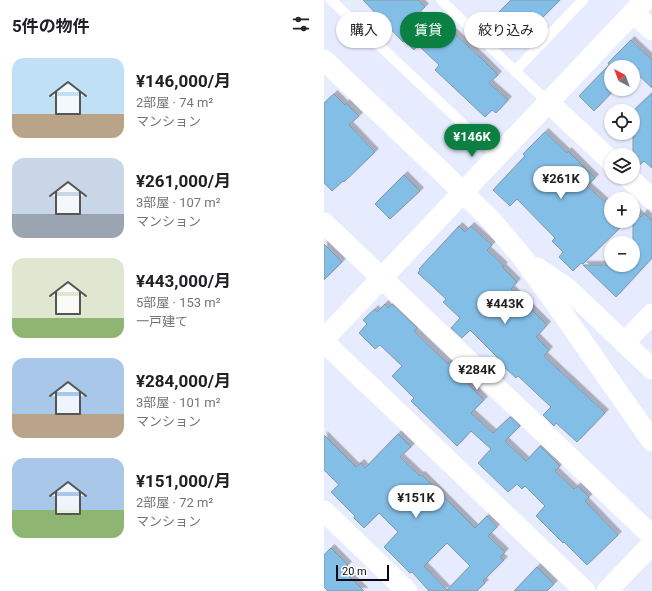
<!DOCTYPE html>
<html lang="ja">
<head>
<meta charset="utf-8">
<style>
  :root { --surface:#fff; --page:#f2f2f2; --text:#202124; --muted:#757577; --accent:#0b8043 }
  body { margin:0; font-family:Roboto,"Noto Sans JP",sans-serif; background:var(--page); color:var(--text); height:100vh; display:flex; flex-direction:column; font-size:15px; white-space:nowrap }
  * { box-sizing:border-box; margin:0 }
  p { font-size:13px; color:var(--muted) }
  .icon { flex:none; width:22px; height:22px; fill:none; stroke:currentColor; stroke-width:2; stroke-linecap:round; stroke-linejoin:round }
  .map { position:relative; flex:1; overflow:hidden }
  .sheet { display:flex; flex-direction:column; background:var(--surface); width:324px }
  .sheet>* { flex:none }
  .guide { position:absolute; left:12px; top:12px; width:256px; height:36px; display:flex; gap:8px }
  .needle { width:26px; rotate:319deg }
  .controls { position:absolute; left:280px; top:60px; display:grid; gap:8px }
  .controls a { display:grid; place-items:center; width:36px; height:36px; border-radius:50%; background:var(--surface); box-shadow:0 1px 3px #0004; font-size:20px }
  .scale { position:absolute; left:12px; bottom:10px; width:53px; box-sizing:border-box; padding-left:4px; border:2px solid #090b13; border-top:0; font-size:11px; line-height:14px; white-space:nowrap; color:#090b13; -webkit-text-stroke:3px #fff; paint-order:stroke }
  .price { position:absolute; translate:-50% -34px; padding:0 9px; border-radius:14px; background:#fff; color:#222; font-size:13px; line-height:26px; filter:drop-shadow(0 1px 2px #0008) }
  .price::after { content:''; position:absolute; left:50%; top:24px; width:12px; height:9px; margin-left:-6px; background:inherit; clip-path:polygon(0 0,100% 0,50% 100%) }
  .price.current { background:var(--accent); color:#fff }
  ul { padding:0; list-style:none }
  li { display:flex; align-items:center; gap:12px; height:100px; padding:0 12px }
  li span { display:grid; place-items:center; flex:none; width:112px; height:80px; border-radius:12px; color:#555 }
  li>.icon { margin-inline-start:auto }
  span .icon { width:48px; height:48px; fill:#fffc; stroke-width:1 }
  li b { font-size:17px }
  h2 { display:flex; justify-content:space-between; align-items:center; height:48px; padding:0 12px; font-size:17px }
  .tag { padding:0 14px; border-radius:18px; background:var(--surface); box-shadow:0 1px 3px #0004; font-size:14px; line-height:36px }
  .tag.current { background:var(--accent); color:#fff }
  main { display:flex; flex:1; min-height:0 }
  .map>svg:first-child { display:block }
  .building { fill:#83bee6; stroke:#8499a8; fill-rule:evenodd; filter:url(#shadow) }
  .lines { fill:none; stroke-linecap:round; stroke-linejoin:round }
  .lane { stroke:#fff; stroke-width:10 }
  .street { stroke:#fff; stroke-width:21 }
</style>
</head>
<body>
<main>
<section class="sheet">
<h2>5件の物件<svg class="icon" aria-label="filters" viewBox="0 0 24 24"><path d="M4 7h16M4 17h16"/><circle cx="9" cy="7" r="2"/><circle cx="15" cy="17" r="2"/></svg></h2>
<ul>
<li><span style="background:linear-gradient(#bfe0f5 70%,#b9a48a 0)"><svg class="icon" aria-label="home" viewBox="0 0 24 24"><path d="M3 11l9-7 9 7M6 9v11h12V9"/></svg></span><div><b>¥146,000/月</b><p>2部屋 · 74 m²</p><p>マンション</p></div></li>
<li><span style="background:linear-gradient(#c9d6e8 70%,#9aa5b1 0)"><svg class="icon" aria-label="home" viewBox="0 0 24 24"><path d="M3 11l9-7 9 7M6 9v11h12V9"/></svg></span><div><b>¥261,000/月</b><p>3部屋 · 107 m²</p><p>マンション</p></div></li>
<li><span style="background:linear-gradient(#dfe7d0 75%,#8fb573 0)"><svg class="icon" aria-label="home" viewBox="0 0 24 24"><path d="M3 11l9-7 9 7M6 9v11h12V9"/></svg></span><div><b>¥443,000/月</b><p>5部屋 · 153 m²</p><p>一戸建て</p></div></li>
<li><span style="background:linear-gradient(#a9c7e8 70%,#b9a48a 0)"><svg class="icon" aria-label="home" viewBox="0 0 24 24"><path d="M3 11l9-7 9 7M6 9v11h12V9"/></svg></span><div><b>¥284,000/月</b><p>3部屋 · 101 m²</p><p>マンション</p></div></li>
<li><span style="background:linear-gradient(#a9c7e8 65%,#8fb573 0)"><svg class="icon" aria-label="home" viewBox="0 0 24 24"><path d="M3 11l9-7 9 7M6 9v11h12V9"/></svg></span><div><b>¥151,000/月</b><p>2部屋 · 72 m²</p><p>マンション</p></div></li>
</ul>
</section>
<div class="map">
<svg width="328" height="591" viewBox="0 0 328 591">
  <defs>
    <filter id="shadow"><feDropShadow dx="3.5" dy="-3.5" stdDeviation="0" flood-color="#0004"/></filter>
  </defs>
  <rect width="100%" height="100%" fill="#e6ebfe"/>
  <g class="building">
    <path d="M39 0H94L101 7 93 14 113 36 122 26 157 58 174 75 165 83 184 100 172 113 168 110 161 117 111 70 115 65 94 45 90 50 81 41 79 42Z"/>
    <path d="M187 0H236L188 48 168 29 176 21 171 16Z"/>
    <path d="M307 40 328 60V88L309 70V67H287V89H291L270 111 255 96 285 65 284 63Z"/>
    <path d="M328 93V168L320 161 312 168 309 166V111Z"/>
    <path d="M10 94 21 105 22 103 35 116 25 125 51 152 20 182 19 181 8 191 0 183V103Z"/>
    <path d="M221 132 243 153 244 151 271 178 263 186 283 204 287 200V221H303L259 264 257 263 249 271 235 257 239 252 228 241 231 238 193 199 186 206 169 190 201 156 199 154Z"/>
    <path d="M80 175 96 191 66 219 51 204Z"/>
    <path d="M309 209 317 217 320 213 328 221V258L292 297 259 265H309Z"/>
    <path d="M135 226 141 232 147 226 168 245 163 250 180 266 178 267 193 282 187 289 223 325 212 337 225 350 220 356 281 413 253 442 232 423 230 426 219 415 227 407 194 376 192 378 178 365 179 363 146 330 138 338 127 328 136 318 119 302 122 299 94 273 96 270 95 269Z"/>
    <path d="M0 244 18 262 0 280Z"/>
    <path d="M61 304 64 308 68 304 93 328 90 331 124 364 127 361 137 370 134 374 160 400 147 413 169 433 186 417 196 426 181 441 202 461 216 446 236 466 231 471 250 489 254 486 265 497 261 501 294 535 263 565 240 542 239 543 212 516 221 506 201 486 198 489 193 484 184 492 154 463 167 449 147 431 133 446 87 401 90 398 68 376 78 366 56 345 51 349 35 333 43 324 39 320 51 309 53 312Z"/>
    <path d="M74 434 87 447 76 457 96 476 98 475 151 528 163 516 173 527 164 536 181 552 176 557 180 560 159 581 161 583 153 591H105L88 572 86 573 60 547 74 532 55 513 40 528 30 518 31 516 7 492 15 485 0 470V435L32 467 37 463 41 468ZM123 543 146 566 123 590 100 566Z"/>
    <path d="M7 548 24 565 19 570 40 591H4L0 587V555Z"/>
    <path d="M213 567 230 584 223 591H190Z"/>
  </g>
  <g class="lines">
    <g class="lane">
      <path d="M7 0 173 156"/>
      <path d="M117 0 191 71"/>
      <path d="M224 102 191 71 259 0"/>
    </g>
    <g class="street">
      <path d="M309 13 328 30"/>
      <path d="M0 60 118 172 167 220 199 258 230 301 328 441"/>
      <path d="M224 102 287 161"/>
      <path d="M304 177 328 199"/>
      <path d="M0 223 328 536"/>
      <path d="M213 268 244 289 328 369"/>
      <path d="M0 339 321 0"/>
      <path d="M0 342 261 591"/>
      <path d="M300 343 328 314"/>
      <path d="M0 511 83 591"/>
      <path d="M283 591 328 544"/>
    </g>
  </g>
</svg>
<div class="controls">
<a><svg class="needle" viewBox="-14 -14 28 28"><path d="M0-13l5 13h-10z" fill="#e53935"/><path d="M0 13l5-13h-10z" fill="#757577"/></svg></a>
<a><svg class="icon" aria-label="locate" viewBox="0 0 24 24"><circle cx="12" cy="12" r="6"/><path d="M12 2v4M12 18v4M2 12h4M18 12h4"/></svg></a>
<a><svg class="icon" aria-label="layers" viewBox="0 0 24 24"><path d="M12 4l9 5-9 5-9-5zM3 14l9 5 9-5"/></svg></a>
<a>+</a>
<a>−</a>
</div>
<div class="scale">20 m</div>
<b class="price current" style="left:148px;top:158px">¥146K</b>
<b class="price" style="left:237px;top:200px">¥261K</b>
<b class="price" style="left:181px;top:325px">¥443K</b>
<b class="price" style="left:153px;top:391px">¥284K</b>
<b class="price" style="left:92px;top:519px">¥151K</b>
<div class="guide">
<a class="tag">購入</a>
<a class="tag current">賃貸</a>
<a class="tag">絞り込み</a>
</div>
</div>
</main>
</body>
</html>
